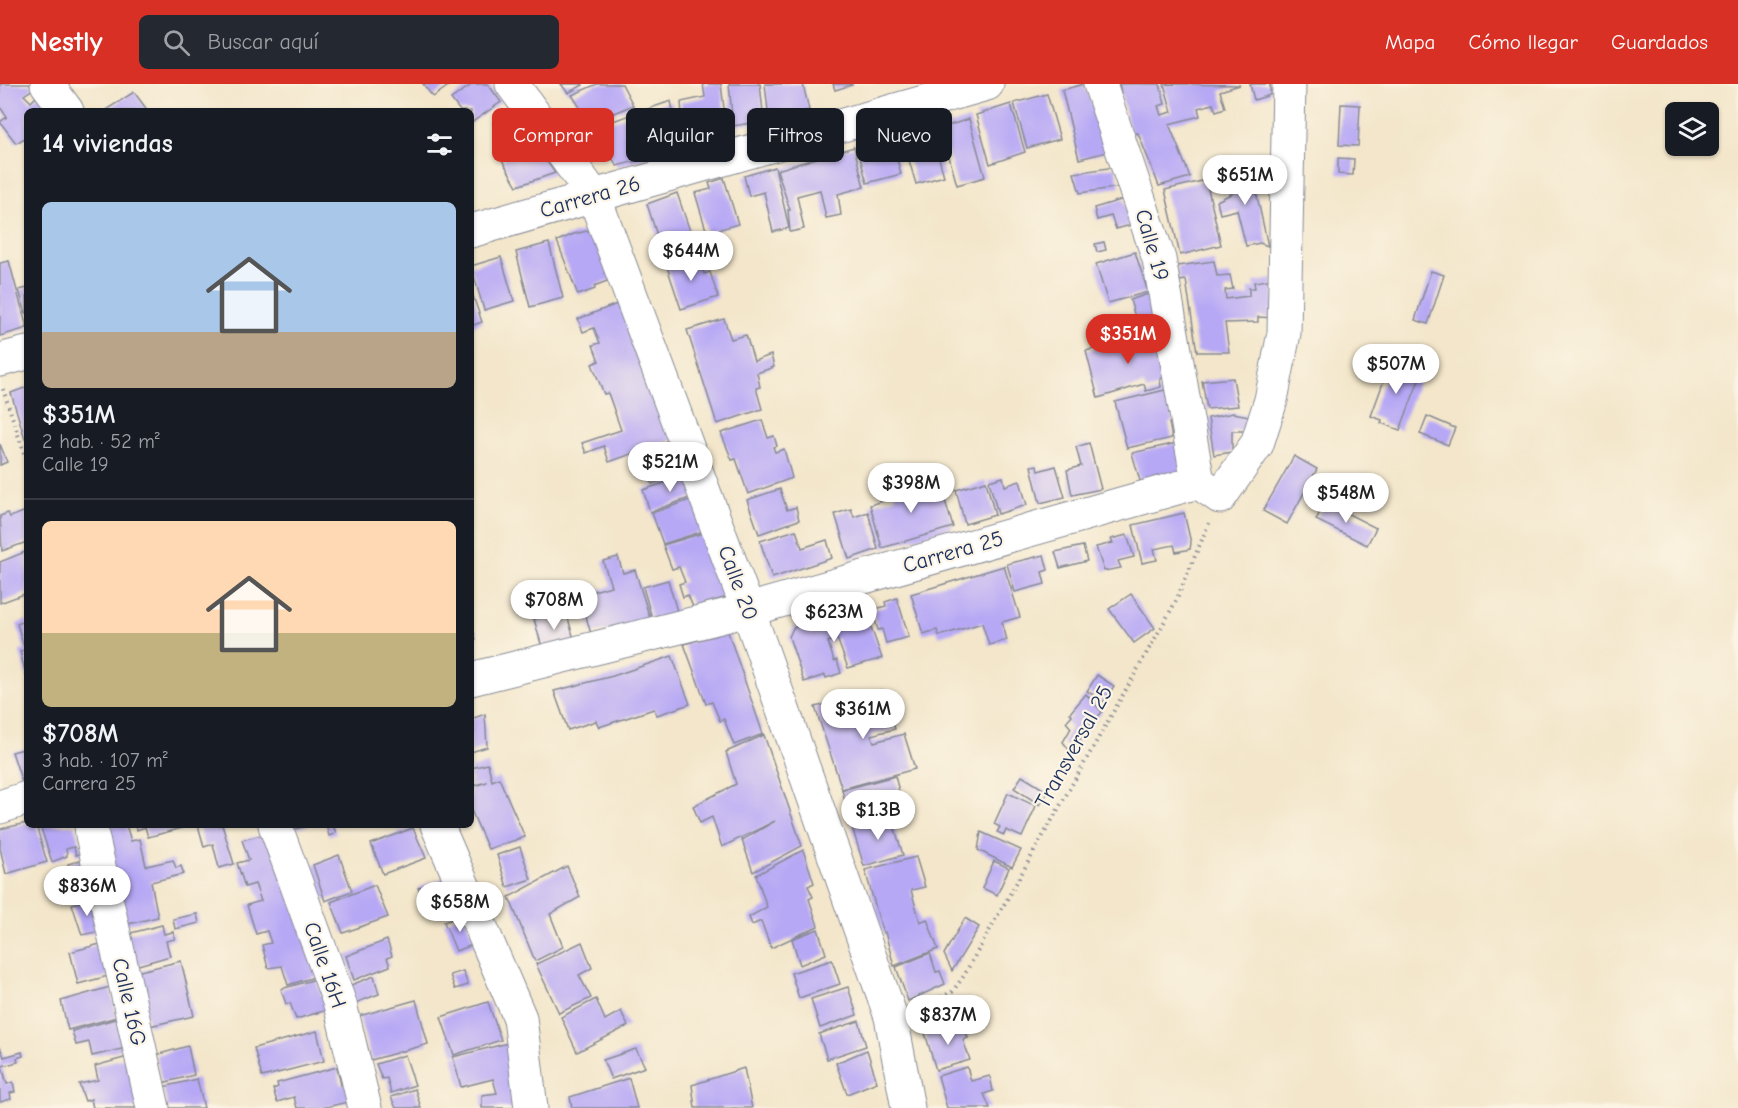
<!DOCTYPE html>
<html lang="es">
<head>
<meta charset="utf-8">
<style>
  :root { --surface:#171b24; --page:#242831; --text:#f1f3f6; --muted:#9ea1a6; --line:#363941; --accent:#d93025 }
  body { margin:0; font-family:"Comic Neue",sans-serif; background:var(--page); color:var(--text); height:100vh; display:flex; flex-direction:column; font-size:22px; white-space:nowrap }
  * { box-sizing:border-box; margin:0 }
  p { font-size:20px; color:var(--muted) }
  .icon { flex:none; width:33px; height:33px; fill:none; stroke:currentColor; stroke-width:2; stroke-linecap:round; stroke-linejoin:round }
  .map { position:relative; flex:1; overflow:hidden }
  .sheet { position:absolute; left:24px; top:24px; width:450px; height:720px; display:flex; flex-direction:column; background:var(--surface); border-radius:9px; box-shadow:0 2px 4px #0004 }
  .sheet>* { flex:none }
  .banner { position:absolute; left:492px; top:24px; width:570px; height:54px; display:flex; gap:12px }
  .controls { position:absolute; left:1665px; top:18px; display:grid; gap:12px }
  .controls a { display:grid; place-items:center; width:54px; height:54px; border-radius:9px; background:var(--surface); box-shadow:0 2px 4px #0004; font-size:30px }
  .price { position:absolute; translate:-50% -51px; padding:0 14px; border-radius:21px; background:#fff; color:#222; font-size:20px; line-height:39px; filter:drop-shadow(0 2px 3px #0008) }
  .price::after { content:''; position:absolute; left:50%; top:36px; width:18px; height:14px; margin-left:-9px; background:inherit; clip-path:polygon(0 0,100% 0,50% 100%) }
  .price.on { background:var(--accent); color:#fff }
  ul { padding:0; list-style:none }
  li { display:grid; align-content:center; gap:12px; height:318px; padding:0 18px }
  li+li { border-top:2px solid var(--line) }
  li span { display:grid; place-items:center; height:186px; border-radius:9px; color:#555 }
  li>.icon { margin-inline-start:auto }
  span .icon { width:108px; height:108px; fill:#fffc; stroke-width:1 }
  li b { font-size:26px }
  h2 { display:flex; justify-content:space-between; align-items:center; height:72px; padding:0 18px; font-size:26px }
  .chip { padding:0 21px; border-radius:9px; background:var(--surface); box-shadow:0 2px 4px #0004; font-size:21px; line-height:54px }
  .chip.on { background:var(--accent); color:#fff }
  header { display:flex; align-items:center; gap:36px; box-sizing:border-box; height:84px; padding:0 30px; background:var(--accent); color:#fff }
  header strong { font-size:28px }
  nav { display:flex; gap:33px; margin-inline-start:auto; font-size:21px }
  .search { width:420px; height:54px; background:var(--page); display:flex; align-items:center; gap:15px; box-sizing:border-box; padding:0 21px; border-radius:9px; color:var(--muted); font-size:22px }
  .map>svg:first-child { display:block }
  .building { fill:#b7a8f5 }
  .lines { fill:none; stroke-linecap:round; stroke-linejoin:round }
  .street-casing { stroke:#878a94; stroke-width:35 }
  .path { stroke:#878a94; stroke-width:4; stroke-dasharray:1.5 4.5; stroke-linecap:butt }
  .street { stroke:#fff; stroke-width:33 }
  .labels { text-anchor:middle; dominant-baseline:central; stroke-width:4.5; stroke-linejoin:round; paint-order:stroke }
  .street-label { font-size:22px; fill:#1b2f5e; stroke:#fcf5e5 }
</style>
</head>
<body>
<header>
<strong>Nestly</strong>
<div class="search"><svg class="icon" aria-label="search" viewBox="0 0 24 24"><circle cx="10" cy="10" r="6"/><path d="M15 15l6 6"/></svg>Buscar aquí</div>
<nav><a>Mapa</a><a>Cómo llegar</a><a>Guardados</a></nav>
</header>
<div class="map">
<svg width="1738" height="1024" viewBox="0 0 1738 1024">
  <rect width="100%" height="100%" fill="#fcf5e5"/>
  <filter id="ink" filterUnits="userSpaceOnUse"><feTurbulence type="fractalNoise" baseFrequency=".0167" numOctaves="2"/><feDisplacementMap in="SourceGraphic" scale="12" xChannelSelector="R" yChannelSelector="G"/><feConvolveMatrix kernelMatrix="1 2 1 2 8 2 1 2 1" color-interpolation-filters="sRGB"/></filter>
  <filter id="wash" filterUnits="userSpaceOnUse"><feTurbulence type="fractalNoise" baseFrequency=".008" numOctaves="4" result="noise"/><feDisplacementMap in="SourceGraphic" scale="24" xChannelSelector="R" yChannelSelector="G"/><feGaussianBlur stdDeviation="1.35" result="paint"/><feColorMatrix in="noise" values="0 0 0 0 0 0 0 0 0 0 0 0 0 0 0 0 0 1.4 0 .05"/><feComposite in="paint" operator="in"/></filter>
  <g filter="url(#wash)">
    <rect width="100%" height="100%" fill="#f3e6ca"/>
    <g id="blocks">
      <g class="building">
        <path d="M0 0H29L33 5 24 11 31 18 38 11 50 27H27V53L16 59 0 38 7 33 0 23Z"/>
        <path d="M423 0H451L433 13Z"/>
        <path d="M473 0H488L501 18 471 39V27H460L451 15Z"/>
        <path d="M561 0H582L583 1 568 9Z"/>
        <path d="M597 0H622L633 21 590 39 572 11Z"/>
        <path d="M703 0H721L726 41 711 44 712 49 684 56 681 18 705 13Z"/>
        <path d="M729 0H760L764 37 733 42Z"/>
        <path d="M765 0H803L809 26 769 36Z"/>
        <path d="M833 0H852V1L835 6Z"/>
        <path d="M1084 0 1111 67 1079 75 1062 6Z"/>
        <path d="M1119 0H1160L1165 20 1158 22 1161 31 1172 28 1164 0 1240 1 1220 7 1225 24 1216 27 1213 20 1198 24 1200 32 1169 40 1190 93 1159 102 1138 49 1131 51Z"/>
        <path d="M1250 0H1270V11L1254 16Z"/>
        <path d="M134 8 148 27H104Z"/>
        <path d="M1047 10 1060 55 1027 64 1014 19Z"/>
        <path d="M671 17 679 57 646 66 639 28Z"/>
        <path d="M1011 20 1025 68 990 80 976 31Z"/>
        <path d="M1341 20 1360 21 1358 62 1339 61Z"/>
        <path d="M510 27 529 52 512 64 493 40Z"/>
        <path d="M633 30 647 74 617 82 593 44Z"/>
        <path d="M969 35 985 93 957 101 941 44Z"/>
        <path d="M929 40 944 92 916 100 901 49Z"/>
        <path d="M890 49 901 90 867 99 856 59Z"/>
        <path d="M535 60 555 89 517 102 502 76Z"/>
        <path d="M854 63 864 103 838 110 841 131 826 134 820 106 797 112 804 145 790 148 788 126H790L777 86Z"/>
        <path d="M1338 74 1354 75 1353 91 1338 90Z"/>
        <path d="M775 83 789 144 773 148 764 108 749 112 744 92Z"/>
        <path d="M1115 83 1120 103 1080 109 1074 89Z"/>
        <path d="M1249 84 1255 103 1268 162 1260 159 1246 162 1237 126 1220 130 1217 117 1233 109 1227 87Z"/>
        <path d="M724 94 738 140 707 149 695 109 711 105 709 99Z"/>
        <path d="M1206 96 1221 161 1180 171 1165 106Z"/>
        <path d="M677 109 692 153 661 164 647 120Z"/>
        <path d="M1124 115 1131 141 1116 145 1111 132 1097 136 1094 124Z"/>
        <path d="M605 143 615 194 594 202 595 205 578 211 557 157 574 150Z"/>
        <path d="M1104 158 1106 166 1097 168 1095 160Z"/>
        <path d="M549 159 563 214 530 223 516 168Z"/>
        <path d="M1135 168 1148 208 1108 219 1096 180Z"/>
        <path d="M698 170 704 190 710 188 718 213 681 225 666 180Z"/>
        <path d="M501 173 514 217 484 226 471 182Z"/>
        <path d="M9 177 27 244 0 252V179Z"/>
        <path d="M1214 177 1217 192 1230 191 1233 205 1225 206 1226 215 1249 212V204H1255L1254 198 1273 195 1275 234 1258 233V238L1225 239 1229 268H1197L1186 196 1180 197 1177 182Z"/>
        <path d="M1431 187 1444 191 1428 240 1415 236Z"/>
        <path d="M27 204V229L26 230 19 206Z"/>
        <path d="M471 206 482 238 471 242Z"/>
        <path d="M1148 210 1159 242 1134 250 1130 235 1135 233 1130 216Z"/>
        <path d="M630 215 679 353 609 378 604 362 586 369 582 359 621 346 608 309 604 310 592 280 599 277 593 261 600 259 594 244 583 248 578 235Z"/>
        <path d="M724 235 731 255 746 251 754 277 771 271 774 283 757 289 760 303 756 304 762 325 717 340 687 246Z"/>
        <path d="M1157 246 1168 292 1160 295 1161 303 1146 307 1144 300 1098 314 1086 267Z"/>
        <path d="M1391 277 1422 288 1400 346 1381 339 1382 336 1371 332Z"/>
        <path d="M1233 294 1238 322 1207 325 1202 297Z"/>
        <path d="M27 303V354L25 355 11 309Z"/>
        <path d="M1165 306 1173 338 1169 339 1172 354 1127 364 1115 318Z"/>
        <path d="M1233 329 1255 333 1251 347H1232V368L1214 371 1208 334Z"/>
        <path d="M1427 332 1455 344 1448 361 1420 350Z"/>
        <path d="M762 336 768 354 774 352 777 362 773 363 775 368 784 365 792 394 748 410 736 375 732 376 721 349Z"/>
        <path d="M677 359 687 387 652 400 642 372Z"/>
        <path d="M1089 359 1101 405 1072 411 1067 386 1081 382 1076 363Z"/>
        <path d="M1177 359 1185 388 1140 397 1132 369Z"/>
        <path d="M0 360 7 378 0 381Z"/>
        <path d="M1294 372 1317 385 1287 440 1263 427Z"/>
        <path d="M1037 381 1038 387 1056 382 1065 413 1040 419 1031 382Z"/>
        <path d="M691 390 698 411 650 428 643 406Z"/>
        <path d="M905 393 910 409 940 400 953 443 882 464 870 421 896 413 891 397Z"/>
        <path d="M1003 393 1005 402 1020 397 1027 421 998 430 989 397Z"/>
        <path d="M986 397 995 431 965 440 956 406Z"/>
        <path d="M780 405 787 426 796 423 799 436 759 450 747 416Z"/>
        <path d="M699 413 710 445 663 460 652 429Z"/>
        <path d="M1325 418 1376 444 1367 461 1316 436Z"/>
        <path d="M851 425 854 433 868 428 878 465 849 475 835 430Z"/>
        <path d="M26 427 27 458 2 467 0 432 8 429 10 433Z"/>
        <path d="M1184 429 1191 459 1190 465 1176 468 1174 461 1154 465 1157 476 1142 479 1133 441Z"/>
        <path d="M796 446 802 464 827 456 832 474 772 494 760 457Z"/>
        <path d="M710 447 727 513 693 523 688 511 683 513 679 500 685 498 679 483 672 485 663 461Z"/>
        <path d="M1127 451 1134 473 1118 477 1121 484 1104 487 1096 463 1113 459 1111 455Z"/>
        <path d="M1083 462 1087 477 1060 484 1055 468Z"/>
        <path d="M27 467V509L0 519V478Z"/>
        <path d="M1044 471 1048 486 1042 488 1045 500 1015 508 1007 480Z"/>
        <path d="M618 473 623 489 635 486 651 538 591 550 580 511 611 502 603 477Z"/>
        <path d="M1004 482 1020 533 1002 538 1007 556 989 561 982 539 939 552 937 546 923 550 911 510Z"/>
        <path d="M668 496 678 531 653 538 643 503Z"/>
        <path d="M1131 510 1155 544 1134 559 1109 525Z"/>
        <path d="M897 514 909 553 886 559 882 545 878 546 872 526 886 522 885 518Z"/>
        <path d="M863 521 882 574 848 584 837 554 828 558 834 577 837 576 841 589 826 594 825 591 804 598 789 553 793 544Z"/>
        <path d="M566 527 575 559 543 567 534 535Z"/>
        <path d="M27 536V591H26L20 567 25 566 17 540Z"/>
        <path d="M471 539 476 555 471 557Z"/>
        <path d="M728 548 763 650 734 661 724 635 720 637 712 618 706 620 684 560Z"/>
        <path d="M672 572 690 620 657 631 654 625 599 643 596 637 568 646 554 607 613 592Z"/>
        <path d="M1097 591 1114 602 1104 618 1087 607Z"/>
        <path d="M882 606 895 645 871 651 874 658 904 650 915 685 842 705 815 623Z"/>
        <path d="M1086 610 1102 628 1070 667 1063 658 1071 644 1066 638 1072 631 1070 629Z"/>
        <path d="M485 630 487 663 471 668V635Z"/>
        <path d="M764 651 802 762 753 788 742 756 775 737 722 763 712 733 700 739 693 722 736 700 726 668Z"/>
        <path d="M27 664V699L23 701 12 668Z"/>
        <path d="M488 680 492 697 499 694 525 753 488 765 471 726V703L487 698 471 702V684Z"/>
        <path d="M895 692 901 715 907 714 910 725 851 740 842 706Z"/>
        <path d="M1022 692 1048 708 1040 721 1014 704Z"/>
        <path d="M1008 709 1036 722 1022 753 1006 746 1004 751 997 748 1000 743 994 740Z"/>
        <path d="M891 732 903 771 864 782 852 743Z"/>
        <path d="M27 739V741H36L47 778 6 790 0 764V745Z"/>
        <path d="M40 741H74L84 769 76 771 74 763 66 765 67 772 52 778Z"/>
        <path d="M102 741H126L131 757 140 755 146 782 173 776 176 784 181 782 184 790 151 798 158 833 124 841Z"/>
        <path d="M136 741H189L190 742 148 753 145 743 137 746Z"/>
        <path d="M198 741H222L234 780 219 784 213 760 204 763Z"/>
        <path d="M288 741H307L308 742 291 746Z"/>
        <path d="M326 741H333L336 749 329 752Z"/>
        <path d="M413 744 426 774 383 790 371 760Z"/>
        <path d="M981 748 1021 766 1012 783 978 766Z"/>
        <path d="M270 749 318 892 288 901 282 882 268 884 262 861 271 859 267 847 256 850 247 821 261 817 255 800 245 803 237 779 249 776 242 756Z"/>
        <path d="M520 763 531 795 507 803 497 771Z"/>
        <path d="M803 766 814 799 808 802 813 813 809 815 818 842 771 864 761 837 752 841 749 833 767 823 756 791Z"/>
        <path d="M339 771 352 807 325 817 313 781Z"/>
        <path d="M916 773 925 803 911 806 920 838 927 835 938 865 894 882 885 848 883 849 865 786Z"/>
        <path d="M85 775 94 806 77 811 68 780Z"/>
        <path d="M994 777 1009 784 997 811 982 804Z"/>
        <path d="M567 782 580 813 550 830 563 863 535 877 509 813Z"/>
        <path d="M444 794 457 825 446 829 441 817 427 823 418 804Z"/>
        <path d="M375 801 388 833 343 849 331 818Z"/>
        <path d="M92 815 101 847 82 851 72 820Z"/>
        <path d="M197 830 199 839 175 845 173 835Z"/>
        <path d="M464 831 475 860 456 867 444 838Z"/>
        <path d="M965 834 979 843 952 887 944 870Z"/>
        <path d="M162 841 164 850 173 848 175 855 166 857 170 872 135 882 127 850Z"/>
        <path d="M818 845 826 870 800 881 792 855Z"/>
        <path d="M387 856 392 872 387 874 390 882 354 896 346 872Z"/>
        <path d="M582 858 592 884 579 891 591 914 559 929 536 880Z"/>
        <path d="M104 859 112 891 78 900 70 868Z"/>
        <path d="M930 869 936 888 940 887 945 900 908 917 896 883Z"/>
        <path d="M832 876 840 900 799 914 791 889Z"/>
        <path d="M181 877 194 932 149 942 136 888Z"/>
        <path d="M463 887 468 901 455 905 450 891Z"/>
        <path d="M374 892 379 910 355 919 351 901Z"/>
        <path d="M316 895 327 926 296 935 290 919 286 920 281 905Z"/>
        <path d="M110 903 117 933 68 946 61 917Z"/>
        <path d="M848 903 857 931 820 944 811 915Z"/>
        <path d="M596 915 605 936 621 927 628 942 577 968 561 933Z"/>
        <path d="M416 916 428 960 371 976 359 932Z"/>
        <path d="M488 918 501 956 454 971 441 933Z"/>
        <path d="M119 934 126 964 92 972 89 958 76 961 72 947Z"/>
        <path d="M859 937 866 962 827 975 819 950Z"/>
        <path d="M963 938 968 954 963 956 970 976 936 986 925 949Z"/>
        <path d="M317 947 324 977 262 993 254 964Z"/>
        <path d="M508 959 520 1024H482V1011L497 1009 493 995 461 1003 453 973Z"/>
        <path d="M188 962 194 991 162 999 156 971Z"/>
        <path d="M0 963 4 973 22 968 23 972 17 974 18 978 2 982 7 1000 13 998 15 1008 10 1009 11 1015 0 1018Z"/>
        <path d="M636 965 645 983 611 995 603 976Z"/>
        <path d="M867 966 877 998 847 1010 836 979Z"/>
        <path d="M405 971 415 1001 391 1009 387 994 382 995 376 980Z"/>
        <path d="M131 972 142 1024H93L91 1015 85 1017 79 1000 98 996 95 982Z"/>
        <path d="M337 983 341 1001 346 999 352 1017 322 1024H297L294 1013 277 1018 273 1005 278 1003 277 999Z"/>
        <path d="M967 983 971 997 990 992 993 1007 984 1010 990 1024H947L938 992Z"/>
        <path d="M744 984 752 1024H695L692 1001Z"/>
        <path d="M629 994 637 1024H572L570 1013Z"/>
        <path d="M197 995 204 1024H168L163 1003Z"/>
        <path d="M415 1005 421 1024H396L391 1013Z"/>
      </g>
    </g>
  </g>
  <g filter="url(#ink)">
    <use href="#blocks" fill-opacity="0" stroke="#878a94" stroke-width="1.5"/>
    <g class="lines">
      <g class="street-casing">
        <g id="street">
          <path d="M47 0 67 27"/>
          <path d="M512 0 594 112 748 526 891 933 908 1024"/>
          <path d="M1100 0 1159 175 1198 398"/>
          <path d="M471 147 987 0"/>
          <path d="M0 276 27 269"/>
          <path d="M471 595 748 526 1198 398 1220 413 1257 360 1271 316 1284 249 1289 0"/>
          <path d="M0 723 27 714"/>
          <path d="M91 741 92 751 153 1024"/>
          <path d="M275 741 340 920 365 1024"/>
          <path d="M437 741 520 934 531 1024"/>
        </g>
      </g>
      <g class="path">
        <path d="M3 305 27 378"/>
        <path d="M919 923 952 908 963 893 1175 519 1209 439"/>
      </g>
      <use href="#street" class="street"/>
    </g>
  </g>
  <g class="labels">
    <g class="street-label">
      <text transform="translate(590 113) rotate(-16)">Carrera 26</text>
      <text transform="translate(1152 161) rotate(74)">Calle 19</text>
      <text transform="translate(953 468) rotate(-16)">Carrera 25</text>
      <text transform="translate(738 499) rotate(70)">Calle 20</text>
      <text transform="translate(1074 663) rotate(-61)">Transversal 25</text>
      <text transform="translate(325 881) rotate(71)">Calle 16H</text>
      <text transform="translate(129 918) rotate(77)">Calle 16G</text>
    </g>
  </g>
</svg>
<div class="controls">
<a><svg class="icon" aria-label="layers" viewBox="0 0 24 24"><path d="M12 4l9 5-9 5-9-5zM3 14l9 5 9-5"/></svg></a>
</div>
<b class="price" style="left:1245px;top:122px">$651M</b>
<b class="price" style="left:691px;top:198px">$644M</b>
<b class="price on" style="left:1128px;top:281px">$351M</b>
<b class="price" style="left:1396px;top:311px">$507M</b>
<b class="price" style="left:670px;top:409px">$521M</b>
<b class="price" style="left:911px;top:430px">$398M</b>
<b class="price" style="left:1346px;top:440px">$548M</b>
<b class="price" style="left:554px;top:547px">$708M</b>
<b class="price" style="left:834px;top:559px">$623M</b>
<b class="price" style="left:863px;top:656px">$361M</b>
<b class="price" style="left:878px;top:757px">$1.3B</b>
<b class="price" style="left:87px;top:833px">$836M</b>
<b class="price" style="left:460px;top:849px">$658M</b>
<b class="price" style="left:948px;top:962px">$837M</b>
<div class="banner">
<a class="chip on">Comprar</a>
<a class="chip">Alquilar</a>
<a class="chip">Filtros</a>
<a class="chip">Nuevo</a>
</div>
<section class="sheet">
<h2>14 viviendas<svg class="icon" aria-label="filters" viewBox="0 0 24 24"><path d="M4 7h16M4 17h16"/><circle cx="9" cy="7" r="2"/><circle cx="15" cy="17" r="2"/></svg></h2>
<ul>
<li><span style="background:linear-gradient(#a9c7e8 70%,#b9a48a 0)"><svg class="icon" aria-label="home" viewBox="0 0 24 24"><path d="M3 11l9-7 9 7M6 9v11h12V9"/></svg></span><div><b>$351M</b><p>2 hab. · 52 m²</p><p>Calle 19</p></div></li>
<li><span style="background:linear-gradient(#ffd9b3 60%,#c2b280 0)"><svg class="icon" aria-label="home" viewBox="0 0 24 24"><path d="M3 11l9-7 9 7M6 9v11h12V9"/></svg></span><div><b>$708M</b><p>3 hab. · 107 m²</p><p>Carrera 25</p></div></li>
</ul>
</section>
</div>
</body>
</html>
